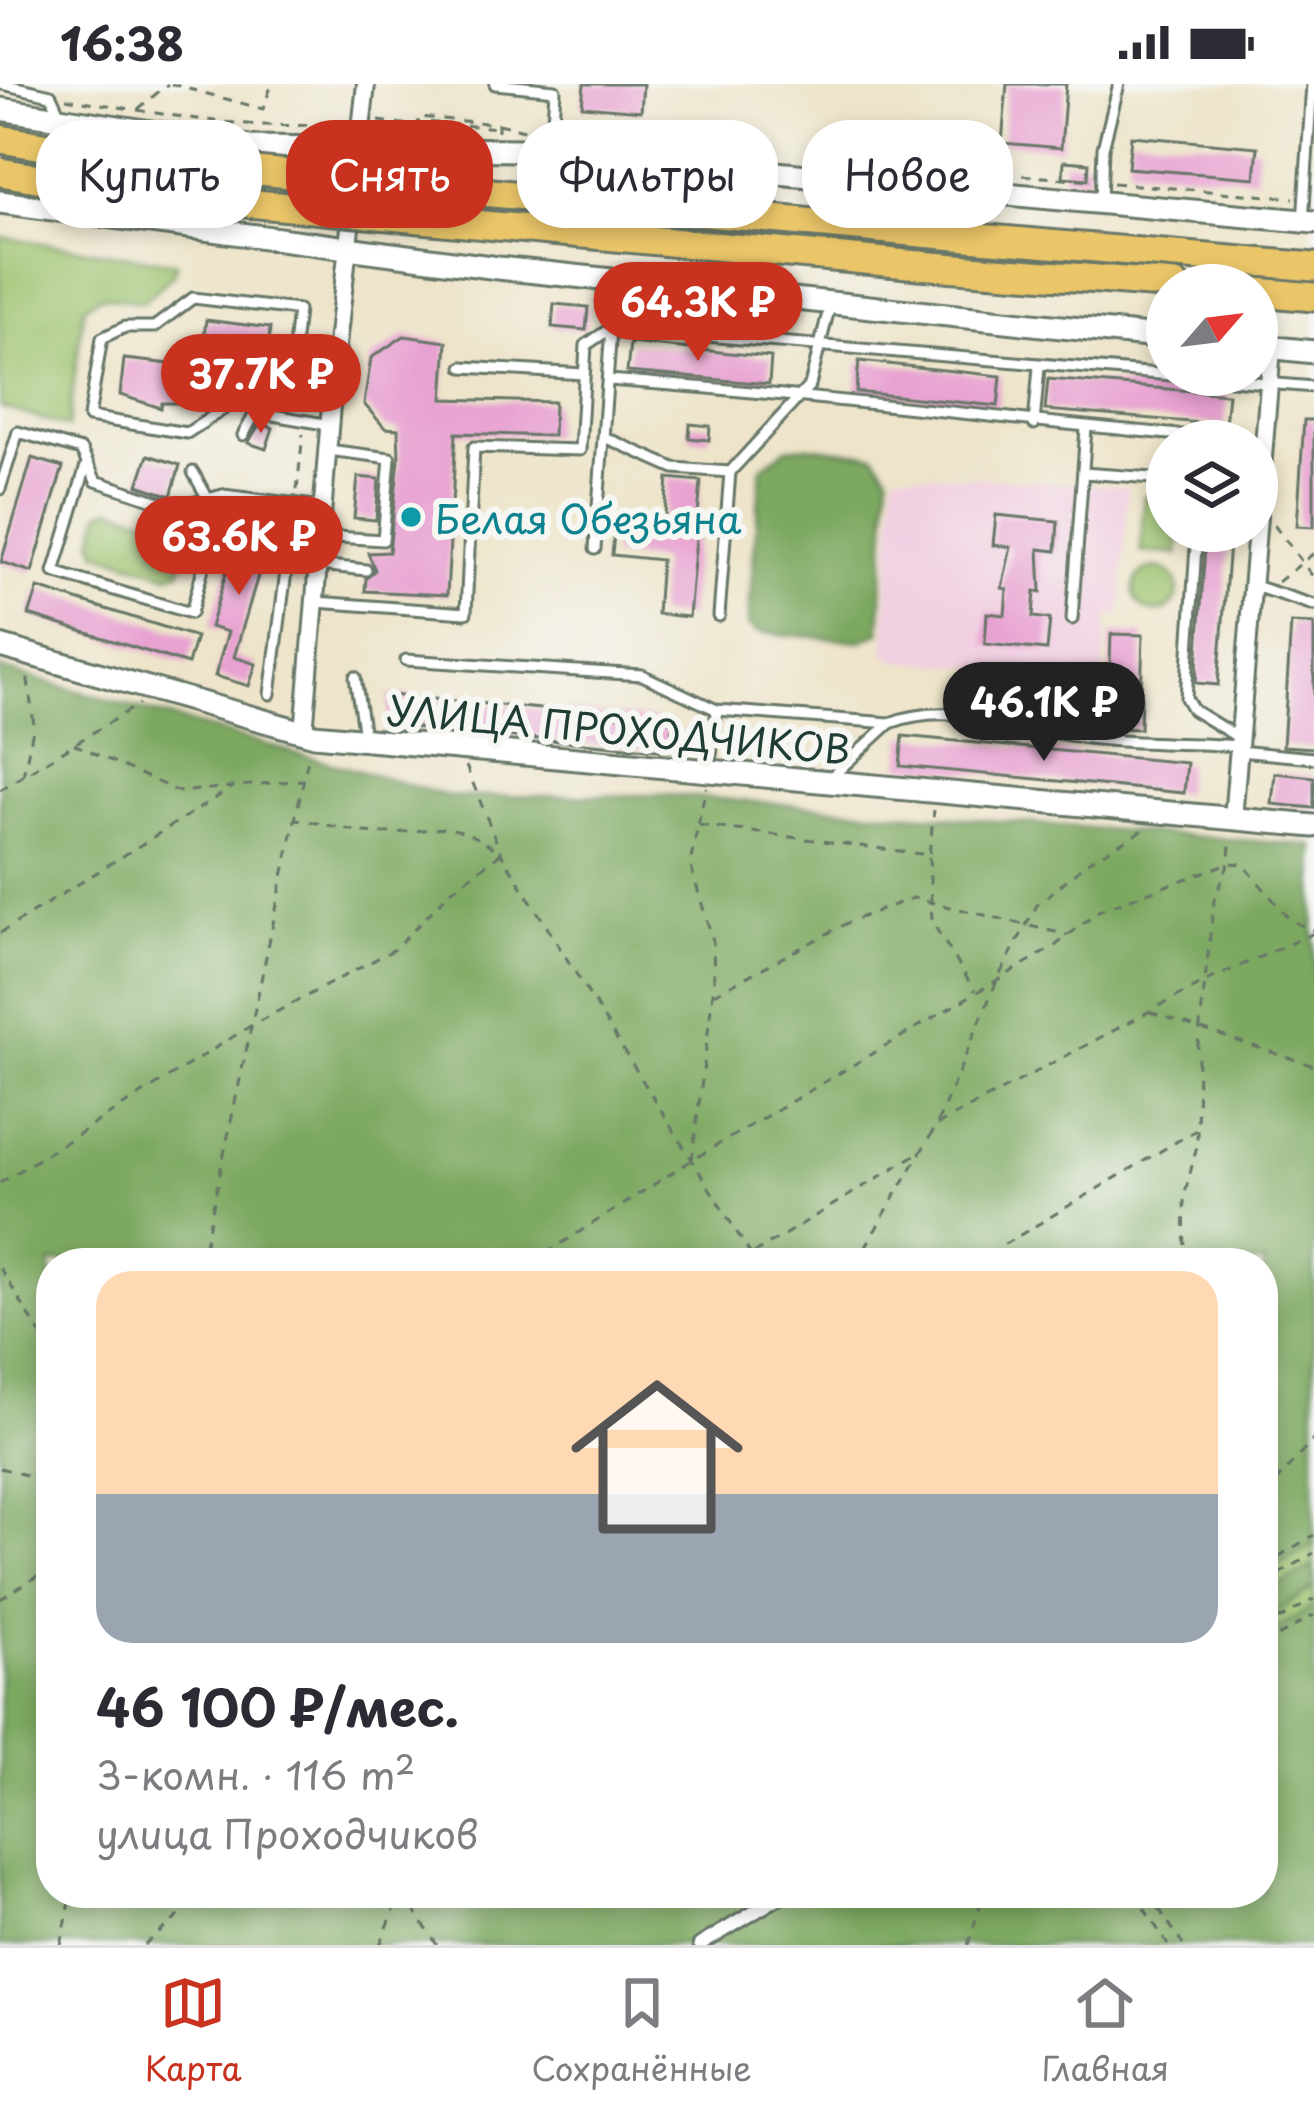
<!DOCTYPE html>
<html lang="ru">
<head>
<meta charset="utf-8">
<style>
  :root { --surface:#fff; --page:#f2f2f3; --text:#2b2b33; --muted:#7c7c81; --line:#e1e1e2; --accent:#c8321e }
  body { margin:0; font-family:"Playpen Sans",sans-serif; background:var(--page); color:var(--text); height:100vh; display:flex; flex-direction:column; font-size:45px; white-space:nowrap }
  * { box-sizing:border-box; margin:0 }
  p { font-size:39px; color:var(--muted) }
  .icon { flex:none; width:66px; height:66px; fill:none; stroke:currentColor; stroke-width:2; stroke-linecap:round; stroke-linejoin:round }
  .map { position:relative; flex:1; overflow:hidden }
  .panel { position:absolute; left:36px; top:1164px; width:1242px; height:660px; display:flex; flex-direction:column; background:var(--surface); border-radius:48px; box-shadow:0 6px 18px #0003 }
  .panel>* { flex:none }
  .top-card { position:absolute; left:36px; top:36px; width:1242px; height:108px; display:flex; gap:24px }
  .needle { width:78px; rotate:62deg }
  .buttons { position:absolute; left:1146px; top:180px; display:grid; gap:24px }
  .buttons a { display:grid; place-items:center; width:132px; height:132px; border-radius:50%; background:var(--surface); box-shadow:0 6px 18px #0003; font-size:60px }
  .price { position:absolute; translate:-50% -102px; padding:0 27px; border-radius:42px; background:var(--accent); color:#fff; font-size:39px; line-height:78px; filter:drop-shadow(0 3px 6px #0008) }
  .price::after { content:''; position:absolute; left:50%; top:72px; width:36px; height:27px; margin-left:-18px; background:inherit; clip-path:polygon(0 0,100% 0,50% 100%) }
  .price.selected { background:#222; color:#fff }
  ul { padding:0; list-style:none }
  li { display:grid; align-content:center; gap:24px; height:636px; padding:0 60px }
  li+li { border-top:3px solid var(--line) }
  li span { display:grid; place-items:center; height:372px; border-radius:36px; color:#555 }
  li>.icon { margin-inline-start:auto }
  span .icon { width:216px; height:216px; fill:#fffc; stroke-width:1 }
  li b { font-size:51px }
  .chip { padding:0 42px; border-radius:48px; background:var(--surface); box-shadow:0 6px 18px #0003; font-size:42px; line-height:108px }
  .chip.selected { background:var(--accent); color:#fff }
  .status { display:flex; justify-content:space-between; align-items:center; height:84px; padding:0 60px; background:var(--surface); direction:ltr }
  .status svg { height:33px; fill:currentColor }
  .menu { display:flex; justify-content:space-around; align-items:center; height:168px; border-top:3px solid var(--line); background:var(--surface); font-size:33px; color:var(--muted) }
  .menu a { display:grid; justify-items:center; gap:6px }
  .menu .selected { color:var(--accent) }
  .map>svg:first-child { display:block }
  .built { fill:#f1d0e2 }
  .green { fill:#9cc26d; stroke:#5e8050; stroke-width:3 }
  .forest { fill:#7da860; stroke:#4e724a; stroke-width:3 }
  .building { fill:#e8a2d1 }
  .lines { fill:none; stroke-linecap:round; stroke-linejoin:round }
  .service-casing { stroke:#677768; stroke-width:15 }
  .pedestrian-casing { stroke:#677768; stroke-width:18 }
  .minor-casing { stroke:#677768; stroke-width:22 }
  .tertiary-casing { stroke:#677768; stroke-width:27 }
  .primary-casing { stroke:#677768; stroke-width:33 }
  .path { stroke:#677768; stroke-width:3; stroke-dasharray:9 9; stroke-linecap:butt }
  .service { stroke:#fff; stroke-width:9 }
  .pedestrian { stroke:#fff; stroke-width:12 }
  .minor { stroke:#fff; stroke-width:16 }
  .tertiary { stroke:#fff; stroke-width:21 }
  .primary { stroke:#ebc669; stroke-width:27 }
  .primary-bridge-casing { stroke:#677768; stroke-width:33; stroke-linecap:butt }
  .primary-bridge { stroke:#ebc669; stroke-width:27 }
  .culture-dot { fill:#0f9aa8; stroke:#f6f6f2; stroke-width:4.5 }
  .labels { text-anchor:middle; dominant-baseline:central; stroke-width:12; stroke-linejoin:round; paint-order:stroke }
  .culture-label { font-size:39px; fill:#0d838f; stroke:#f6f6f2; text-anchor:start }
  .street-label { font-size:39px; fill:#1f3d34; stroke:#f6f6f2 }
</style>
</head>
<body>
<div class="status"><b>16:38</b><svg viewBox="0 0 49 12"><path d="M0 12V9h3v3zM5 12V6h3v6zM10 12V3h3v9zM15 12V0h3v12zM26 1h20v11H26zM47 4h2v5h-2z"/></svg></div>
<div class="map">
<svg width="1314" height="1861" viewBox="0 0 1314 1861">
  <rect width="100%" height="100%" fill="#f6f6f2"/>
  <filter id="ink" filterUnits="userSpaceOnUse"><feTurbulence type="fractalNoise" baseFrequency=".00833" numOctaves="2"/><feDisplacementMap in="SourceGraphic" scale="24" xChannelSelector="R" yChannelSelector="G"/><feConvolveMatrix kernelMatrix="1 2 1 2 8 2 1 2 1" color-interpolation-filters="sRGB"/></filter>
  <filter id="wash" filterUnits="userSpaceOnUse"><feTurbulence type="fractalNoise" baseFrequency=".004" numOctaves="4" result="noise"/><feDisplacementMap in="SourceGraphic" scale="48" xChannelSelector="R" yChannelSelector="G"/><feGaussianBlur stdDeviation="2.7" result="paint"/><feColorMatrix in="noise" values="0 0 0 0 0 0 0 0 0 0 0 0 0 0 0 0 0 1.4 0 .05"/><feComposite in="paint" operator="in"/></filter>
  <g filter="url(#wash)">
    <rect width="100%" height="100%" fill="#ede4c9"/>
    <path class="built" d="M895 388 1128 403 1121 531H1108L1103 592 896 577 884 570Z"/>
    <g class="green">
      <path d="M0 153 176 179 173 191 143 218 100 212 84 223 68 343 0 323Z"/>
      <path d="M1144 412 1167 413V447H1179L1178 470 1141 468Z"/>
      <path d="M112 424 184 445 188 456 180 487 169 491 98 468 93 457 101 428Z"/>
      <circle cx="1156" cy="506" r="22"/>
      <path d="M1314 1460V1522L1263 1553V1490Z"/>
    </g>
    <g class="forest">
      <path d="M808 362 875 371 889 390 880 548 861 557 757 548 748 541 761 384 787 364Z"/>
      <path d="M0 585 450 713 668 711 1314 762V1460L1263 1490V1179H51V1809H1263V1553L1314 1522V1861H0Z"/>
      <path d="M1314 1482V1504L1263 1536V1511Z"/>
    </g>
    <g id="blocks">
      <g class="building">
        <path d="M584 0H643L641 27 582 22Z"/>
        <path d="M1007 0H1066L1061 64 1002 59Z"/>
        <path d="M1131 52 1258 63 1255 94 1128 84Z"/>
        <path d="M1064 77 1089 79 1088 95 1063 93Z"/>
        <path d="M554 220 588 223 586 246 552 243Z"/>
        <path d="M206 236 270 244 267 280 243 284 207 280 205 291 188 289 184 319H162L161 324 120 311 124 275 180 281 182 260 203 262Z"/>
        <path d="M404 252 447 258 443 315 554 318 553 352 456 349 447 511 365 507 366 495 375 486 368 469 389 468 399 375 398 345 385 344 364 320 371 274Z"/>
        <path d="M630 259 771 273 769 300 627 288Z"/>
        <path d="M859 277 1001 292 998 322 856 308Z"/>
        <path d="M1048 295 1228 310 1225 341 1045 326Z"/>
        <path d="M1304 336H1314V443L1297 442Z"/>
        <path d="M260 339 273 344 266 365 248 359Z"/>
        <path d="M690 340 710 342 709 356 689 354Z"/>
        <path d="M148 371 180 381 171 412 138 401Z"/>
        <path d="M32 374 63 383 32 488 1 478Z"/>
        <path d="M358 393 379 395 376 436 354 434Z"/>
        <path d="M668 394 701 397 689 533 657 530 661 476 612 471 615 439 664 443Z"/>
        <path d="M996 431 1058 437 1056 467 1039 465 1041 508 1035 507 1033 533 1050 535 1047 566 985 560 987 529 1005 531 1007 505 1002 504 1011 463 993 461Z"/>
        <path d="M242 435 272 444 234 573 256 580 249 602 215 592 228 548 210 543Z"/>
        <path d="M1206 447H1230L1218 601 1196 599Z"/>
        <path d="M38 504 196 553 188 580 29 531Z"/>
        <path d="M1291 539 1314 540V664L1283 662Z"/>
        <path d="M1111 550 1143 551 1140 645 1108 644Z"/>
        <path d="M390 611 673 637 670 667 387 641Z"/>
        <path d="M903 652 1187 679 1184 709 900 682Z"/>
        <path d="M1275 689 1314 693V724L1272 720Z"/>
      </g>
    </g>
  </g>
  <g filter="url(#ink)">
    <use href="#blocks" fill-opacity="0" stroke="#677768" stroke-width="3"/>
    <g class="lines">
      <g class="service-casing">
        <g id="service">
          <path d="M2 0 51 11 61 33"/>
          <path d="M495 0 555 6 551 68"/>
          <path d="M1101 116 1103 64 1119 0"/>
          <path d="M1303 138 1312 0"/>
          <path d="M463 283 584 290"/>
          <path d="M291 292 273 310 242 313 187 349 89 333 102 254 125 243H154L193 214 298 226 291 292 332 297"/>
          <path d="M608 296C823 311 1036 340 1251 357"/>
          <path d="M1034 340 1039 283"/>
          <path d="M243 351 256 328 330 341"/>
          <path d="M604 353 674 384 730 388"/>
          <path d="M86 382 54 488 191 529 223 411"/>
          <path d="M193 388 208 415"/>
          <path d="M1083 389 1167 395"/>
          <path d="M0 405 18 348 81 366 96 397 175 423 223 411 323 423"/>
          <path d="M1197 447 1186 614 1193 626 1239 654"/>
          <path d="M321 452 383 456 390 374 328 366"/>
          <path d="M595 465 611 244"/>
          <path d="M319 481 366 486"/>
          <path d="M1254 502 1314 521"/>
          <path d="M316 518 466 529 474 363 580 366 586 261 611 244 1314 303"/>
          <path d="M719 532 730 388 810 301 830 221"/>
          <path d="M1072 535 1086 344"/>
          <path d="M406 576 642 591 717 626 890 639C946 617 1007 640 1063 650 1119 661 1181 658 1239 662"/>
          <path d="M355 593 364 652"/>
          <path d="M270 610 295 419"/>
          <path d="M1238 667 1314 674"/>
          <path d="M709 686 717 626"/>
          <path d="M828 696 890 639"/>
        </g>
      </g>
      <g class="pedestrian-casing">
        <path id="pedestrian" d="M700 1861 786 1809"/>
      </g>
      <g class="minor-casing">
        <g id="minor">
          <path d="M375 100 402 78 429 66"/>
          <path d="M304 649 333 297 366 0"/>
          <path d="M1233 735 1272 264"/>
        </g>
      </g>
      <g class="tertiary-casing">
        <g id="tertiary">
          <path d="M0 25 250 63 523 66 1314 138"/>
          <path d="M0 118 498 184 1167 254"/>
          <path d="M1257 262 1314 268"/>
          <path d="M0 562 314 651 1314 742"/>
        </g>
      </g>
      <g class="primary-casing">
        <g id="primary">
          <path d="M922 149 1314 183"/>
          <path d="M919 181 1175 201"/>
          <path d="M1257 208 1314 213"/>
        </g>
      </g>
      <g class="path">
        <path d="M171 0 263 25 272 0"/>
        <path d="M66 14C147 27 269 53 348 36"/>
        <path d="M138 25 168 0"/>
        <path d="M379 37 418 42 419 33 498 40V47"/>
        <path d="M498 40 529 47"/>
        <path d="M449 45 424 43V38L498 44"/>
        <path d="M951 85 1091 97"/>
        <path d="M1113 99 1294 114"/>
        <path d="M297 406 303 350"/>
        <path d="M1274 441 1314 494"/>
        <path d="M1278 498 1314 469"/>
        <path d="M74 660 179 708 302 696"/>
        <path d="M466 682 501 769 756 1179"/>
        <path d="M23 692 34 641 27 590"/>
        <path d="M0 706 139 620"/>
        <path d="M699 741 929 771 934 726"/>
        <path d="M929 773 932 838 975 907"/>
        <path d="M0 849 233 703"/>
        <path d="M714 910 851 837 913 814 1068 851"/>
        <path d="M1150 928 1314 982"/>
        <path d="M937 1041 1206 897 1314 849"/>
        <path d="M692 1076 714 900 713 857 690 780 706 703"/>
        <path d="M0 1099 252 941 395 865 451 807 501 769C447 730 441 749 382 749 354 749 323 739 296 735"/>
        <path d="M201 1179 309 670"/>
        <path d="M531 1179 692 1076 1055 862 1100 826 1229 779 1243 780 1290 836 1314 847"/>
        <path d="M738 1179 920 1068"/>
        <path d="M856 1179 936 1042 998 894 1037 821 1089 777 1143 746"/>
        <path d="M973 1179 1196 1046"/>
        <path d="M1185 1179 1184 1113 1197 1062 1198 960 1214 816 1229 779 1230 755"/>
        <path d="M0 1184 51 1267"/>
        <path d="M0 1384 51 1398"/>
        <path d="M1263 1412 1314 1355"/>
        <path d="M1263 1482 1314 1451"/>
        <path d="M1263 1499 1314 1469"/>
        <path d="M0 1515 51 1484"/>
        <path d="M1263 1545 1314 1515"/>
        <path d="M1263 1561 1314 1531"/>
        <path d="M403 1809 437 1861"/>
        <path d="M1134 1809 1168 1861"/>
        <path d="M1149 1809 1183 1861"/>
        <path d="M61 1861 72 1809"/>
        <path d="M145 1861 206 1809"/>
        <path d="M380 1861 401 1809"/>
        <path d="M968 1861 984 1809"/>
      </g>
      <use href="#service" class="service"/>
      <use href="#pedestrian" class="pedestrian"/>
      <use href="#minor" class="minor"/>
      <use href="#tertiary" class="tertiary"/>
      <use href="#primary" class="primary"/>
      <g class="primary-bridge-casing">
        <g id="primary-bridge">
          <path d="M0 55 117 74 922 149"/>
          <path d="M0 88 116 107 919 181"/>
        </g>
      </g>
      <use href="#primary-bridge" class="primary-bridge"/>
    </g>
  </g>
  <circle class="culture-dot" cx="411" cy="433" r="12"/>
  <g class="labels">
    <g class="culture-label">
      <text x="435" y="433">Белая Обезьяна</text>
    </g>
    <g class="street-label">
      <text transform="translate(619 644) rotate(5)">УЛИЦА ПРОХОДЧИКОВ</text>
    </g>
  </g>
</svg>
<div class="buttons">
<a><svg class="needle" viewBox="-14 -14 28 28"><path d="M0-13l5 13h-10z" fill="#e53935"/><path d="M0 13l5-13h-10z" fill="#7c7c81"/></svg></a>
<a><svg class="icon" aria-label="layers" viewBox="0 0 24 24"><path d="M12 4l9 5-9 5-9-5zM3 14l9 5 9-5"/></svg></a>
</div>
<b class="price" style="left:698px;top:280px">64.3K ₽</b>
<b class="price" style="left:261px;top:352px">37.7K ₽</b>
<b class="price" style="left:239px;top:514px">63.6K ₽</b>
<b class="price selected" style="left:1044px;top:680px">46.1K ₽</b>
<div class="top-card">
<a class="chip">Купить</a>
<a class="chip selected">Снять</a>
<a class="chip">Фильтры</a>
<a class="chip">Новое</a>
</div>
<section class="panel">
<ul>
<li><span style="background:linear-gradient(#ffd9b3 60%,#9aa5b1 0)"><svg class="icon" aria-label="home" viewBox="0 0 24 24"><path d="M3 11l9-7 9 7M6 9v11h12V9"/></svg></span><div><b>46 100 ₽/мес.</b><p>3-комн. · 116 m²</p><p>улица Проходчиков</p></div></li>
</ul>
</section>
</div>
<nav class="menu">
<a class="selected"><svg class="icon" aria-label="map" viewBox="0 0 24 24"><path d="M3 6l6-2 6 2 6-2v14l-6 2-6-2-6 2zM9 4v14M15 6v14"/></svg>Карта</a>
<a><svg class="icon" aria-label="saved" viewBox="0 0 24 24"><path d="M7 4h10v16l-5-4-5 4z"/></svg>Сохранённые</a>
<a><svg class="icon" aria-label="home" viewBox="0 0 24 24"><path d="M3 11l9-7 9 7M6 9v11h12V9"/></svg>Главная</a>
</nav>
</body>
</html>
